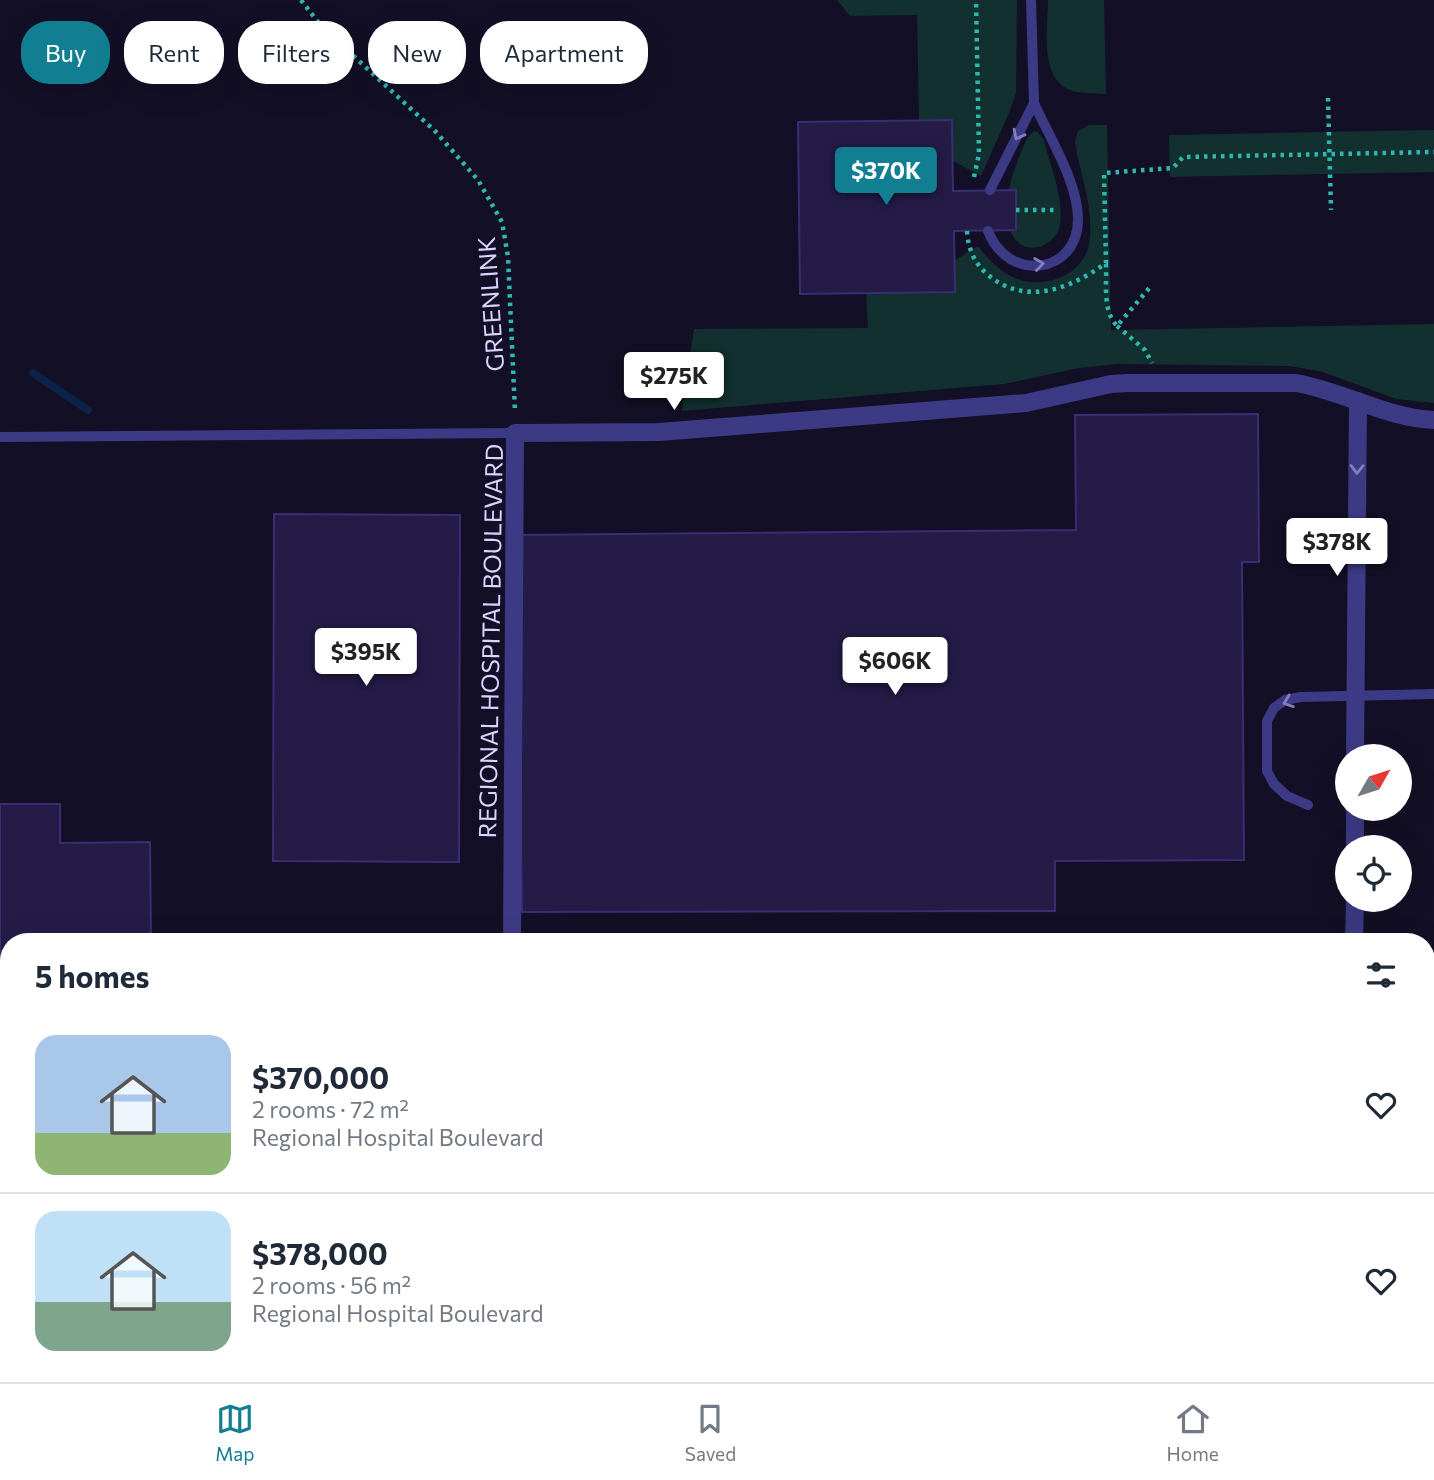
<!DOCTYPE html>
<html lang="en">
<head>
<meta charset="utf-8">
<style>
  :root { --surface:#fff; --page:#f6f6f7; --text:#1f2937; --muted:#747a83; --line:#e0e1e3; --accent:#117e91 }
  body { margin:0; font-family:Commissioner,sans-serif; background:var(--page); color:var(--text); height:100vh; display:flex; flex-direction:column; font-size:26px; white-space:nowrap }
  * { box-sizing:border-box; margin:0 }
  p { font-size:23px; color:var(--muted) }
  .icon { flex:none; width:38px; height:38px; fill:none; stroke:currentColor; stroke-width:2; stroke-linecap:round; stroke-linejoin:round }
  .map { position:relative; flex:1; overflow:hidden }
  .drawer { position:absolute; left:0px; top:933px; width:1435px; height:450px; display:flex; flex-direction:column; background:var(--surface); border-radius:28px 28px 0 0; box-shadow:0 7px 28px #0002 }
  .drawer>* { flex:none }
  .banner { position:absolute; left:21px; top:21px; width:700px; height:63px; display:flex; gap:14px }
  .needle { width:46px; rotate:51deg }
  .buttons { position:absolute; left:1335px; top:744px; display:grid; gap:14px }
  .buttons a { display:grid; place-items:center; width:77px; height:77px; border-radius:50%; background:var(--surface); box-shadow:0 7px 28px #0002; font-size:35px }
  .price { position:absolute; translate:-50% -60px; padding:0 16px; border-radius:7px; background:#fff; color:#222; font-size:23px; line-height:46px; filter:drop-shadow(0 2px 4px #0008) }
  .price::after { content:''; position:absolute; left:50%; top:42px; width:21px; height:16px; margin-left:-10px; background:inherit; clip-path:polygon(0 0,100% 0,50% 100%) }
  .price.active { background:var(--accent); color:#fff }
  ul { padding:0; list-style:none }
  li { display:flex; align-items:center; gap:21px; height:175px; padding:0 35px }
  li+li { border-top:2px solid var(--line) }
  li span { display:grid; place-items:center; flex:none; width:196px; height:140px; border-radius:21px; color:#555 }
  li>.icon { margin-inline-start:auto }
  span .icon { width:84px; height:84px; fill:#fffc; stroke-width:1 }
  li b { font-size:30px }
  h2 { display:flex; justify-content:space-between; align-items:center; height:84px; padding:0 35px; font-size:30px }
  .pill { padding:0 24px; border-radius:28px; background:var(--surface); box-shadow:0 7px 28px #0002; font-size:24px; line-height:63px }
  .pill.active { background:var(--accent); color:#fff }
  .dock { display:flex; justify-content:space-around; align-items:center; height:98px; border-top:2px solid var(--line); background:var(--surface); font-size:19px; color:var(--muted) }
  .dock a { display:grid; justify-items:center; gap:4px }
  .dock .active { color:var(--accent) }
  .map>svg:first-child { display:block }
  .green { fill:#12302f }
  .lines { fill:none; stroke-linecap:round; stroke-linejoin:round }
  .stream { stroke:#0c2248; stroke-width:8 }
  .building { fill:#241b47; stroke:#3b2d73; stroke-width:2 }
  .path { stroke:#2fb8b0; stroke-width:4.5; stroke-dasharray:3.5 5; stroke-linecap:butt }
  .service { stroke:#3d3a85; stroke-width:10 }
  .minor { stroke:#3d3a85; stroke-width:18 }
  .oneway { stroke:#837fbc }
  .labels { text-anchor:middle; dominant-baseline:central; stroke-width:5; stroke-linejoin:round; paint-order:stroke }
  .street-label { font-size:24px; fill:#d9d4ff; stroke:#130f26 }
</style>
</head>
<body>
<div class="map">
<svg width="1434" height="1382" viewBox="0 0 1434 1382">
  <rect width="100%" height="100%" fill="#130f26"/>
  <g class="green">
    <path d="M837 0H1017L1016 93 1009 113 981 176 953 161 952 120 919 121 917 15 850 16Z"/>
    <path d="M1048 0H1104L1106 94C1096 93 1083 94 1073 91 1038 80 1048 28 1048 0Z"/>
    <path d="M1089 125H1107L1111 330 1434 324V403L1396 399 1323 372 1290 366 1118 364 1079 368 1004 384 682 411 694 329 868 328 866 293 954 261 978 246C988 259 1000 272 1015 278 1043 290 1083 276 1089 244 1095 210 1080 175 1075 142L1078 131Z"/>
    <path d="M1434 130V172L1170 177 1169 135Z"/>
    <path d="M1034 131 1038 132 1044 140C1050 166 1064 197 1060 224 1057 246 1026 258 1013 236 1001 216 1009 183 1017 163 1021 153 1025 138 1034 131Z"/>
  </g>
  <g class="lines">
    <path class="stream" d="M33 373 88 410"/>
  </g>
  <g class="building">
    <path d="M952 120 953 191 1016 190V230L954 231 955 292 800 294 798 122Z"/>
    <path d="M1258 414 1259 562H1242L1244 860 1055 861V911L522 912 517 535 1076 530 1075 415Z"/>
    <path d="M274 514 460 515 459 862 273 861Z"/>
    <path d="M0 804H60V843L150 842 151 942H9V1025H0Z"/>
    <path d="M1426 1228H1434V1253L1426 1254Z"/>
  </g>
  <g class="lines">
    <g class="path">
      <path d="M301 0 321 26 435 131 478 180 502 222 508 257 515 412"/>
      <path d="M1328 98 1331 210"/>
      <path d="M974 177 979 154 976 0"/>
      <path d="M1016 210H1058"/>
      <path d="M967 231C968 248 974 263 987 274 1025 307 1070 289 1106 263L1104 173 1173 168 1183 157 1434 152"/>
      <path d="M1106 264C1107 284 1102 310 1117 326L1151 286"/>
      <path d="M1117 326 1145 350 1152 363"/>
    </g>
    <g class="service">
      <path d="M1031 0 1034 103"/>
      <path d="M988 231C1008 283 1078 275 1078 219 1078 182 1049 137 1034 103L990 190"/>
      <path d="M0 437 515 433"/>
      <path d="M1308 805 1287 796 1274 784 1267 771V721L1274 708 1285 700 1301 697 1434 694"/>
      <path d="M0 1114 9 1113"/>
    </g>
    <g class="minor">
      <path d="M1355 756 1358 401"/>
      <path d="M1355 808V847"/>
      <path d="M512 942 515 433 659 432 1026 403 1111 384 1128 383H1296C1343 391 1386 418 1434 420"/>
      <path d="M1354 942 1355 900"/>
      <path d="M1426 1031H1434"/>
      <path d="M1426 1064H1434"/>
      <path d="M1426 1163H1434"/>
    </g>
  </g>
  <defs><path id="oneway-chevron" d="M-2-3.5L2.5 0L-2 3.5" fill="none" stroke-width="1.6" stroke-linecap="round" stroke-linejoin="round" transform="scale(1.75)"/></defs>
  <g class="oneway">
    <use href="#oneway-chevron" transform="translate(1018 135) rotate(117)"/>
    <use href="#oneway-chevron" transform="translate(1039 264) rotate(-8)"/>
    <use href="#oneway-chevron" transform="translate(1357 469) rotate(91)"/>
    <use href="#oneway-chevron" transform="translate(1288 702) rotate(160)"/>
  </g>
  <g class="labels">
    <g class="street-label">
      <text transform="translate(490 304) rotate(-94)">GREENLINK</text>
      <text transform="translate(490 641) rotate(-89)">REGIONAL HOSPITAL BOULEVARD</text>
    </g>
  </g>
</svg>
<div class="buttons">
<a><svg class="needle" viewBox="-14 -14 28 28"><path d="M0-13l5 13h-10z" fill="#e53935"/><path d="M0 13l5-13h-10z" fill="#747a83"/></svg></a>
<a><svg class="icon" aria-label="locate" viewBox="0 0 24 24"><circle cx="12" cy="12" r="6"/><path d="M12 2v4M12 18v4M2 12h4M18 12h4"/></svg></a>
</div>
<b class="price active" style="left:886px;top:207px">$370K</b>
<b class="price" style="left:674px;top:412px">$275K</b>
<b class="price" style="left:1337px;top:578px">$378K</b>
<b class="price" style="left:366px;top:688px">$395K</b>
<b class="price" style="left:895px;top:697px">$606K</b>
<div class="banner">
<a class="pill active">Buy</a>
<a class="pill">Rent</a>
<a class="pill">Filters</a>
<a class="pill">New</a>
<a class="pill">Apartment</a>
</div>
<section class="drawer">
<h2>5 homes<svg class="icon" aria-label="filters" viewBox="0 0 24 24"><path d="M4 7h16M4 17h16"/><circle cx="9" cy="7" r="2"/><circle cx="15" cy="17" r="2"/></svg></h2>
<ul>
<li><span style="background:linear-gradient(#a9c7e8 70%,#8fb573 0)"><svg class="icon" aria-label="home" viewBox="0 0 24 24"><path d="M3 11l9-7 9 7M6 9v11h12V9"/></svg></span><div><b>$370,000</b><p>2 rooms · 72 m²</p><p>Regional Hospital Boulevard</p></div><svg class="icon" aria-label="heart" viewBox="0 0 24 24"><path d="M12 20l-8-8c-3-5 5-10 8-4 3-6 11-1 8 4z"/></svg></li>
<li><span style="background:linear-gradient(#bfe0f5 65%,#7fa58c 0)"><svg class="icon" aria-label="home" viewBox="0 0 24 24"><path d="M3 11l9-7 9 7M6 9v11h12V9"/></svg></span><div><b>$378,000</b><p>2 rooms · 56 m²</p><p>Regional Hospital Boulevard</p></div><svg class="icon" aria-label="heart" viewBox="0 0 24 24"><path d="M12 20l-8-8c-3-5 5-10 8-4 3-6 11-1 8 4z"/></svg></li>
</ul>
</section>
</div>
<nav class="dock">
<a class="active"><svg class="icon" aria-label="map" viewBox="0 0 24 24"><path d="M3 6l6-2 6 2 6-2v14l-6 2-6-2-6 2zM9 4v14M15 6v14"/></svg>Map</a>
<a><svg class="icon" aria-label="saved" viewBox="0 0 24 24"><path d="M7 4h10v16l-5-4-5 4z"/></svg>Saved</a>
<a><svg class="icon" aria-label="home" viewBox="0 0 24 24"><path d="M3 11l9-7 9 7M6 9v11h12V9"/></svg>Home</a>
</nav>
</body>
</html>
